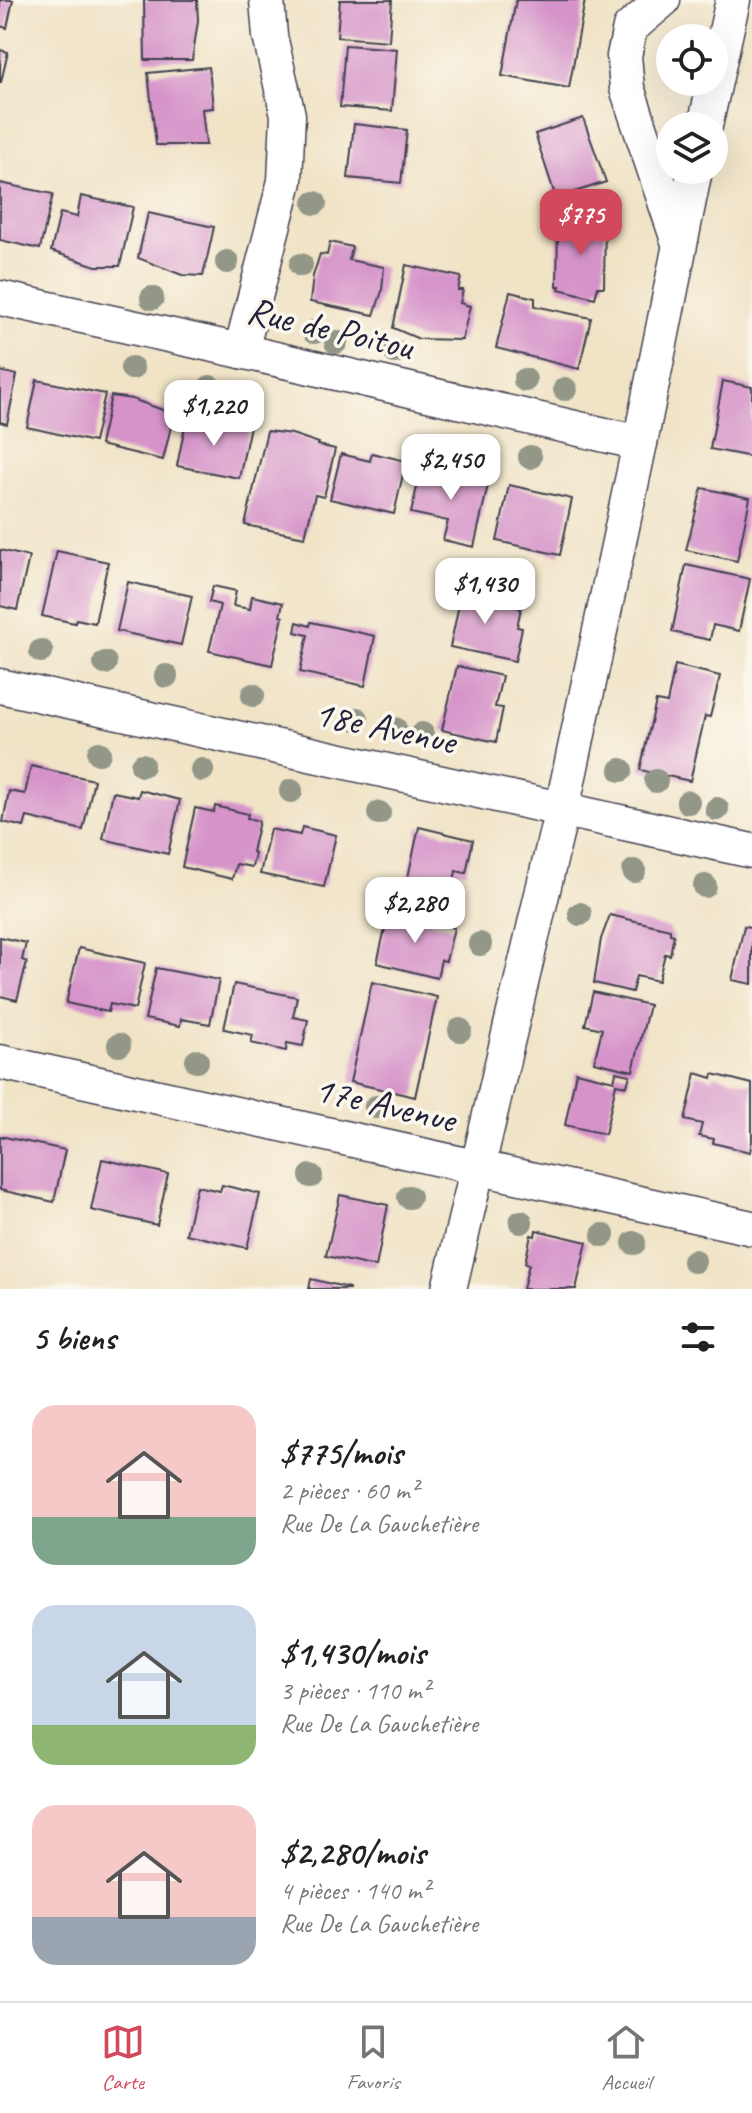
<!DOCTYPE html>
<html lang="fr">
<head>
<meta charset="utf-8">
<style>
  :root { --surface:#fff; --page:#f2f2f2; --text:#222; --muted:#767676; --line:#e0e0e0; --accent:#d1495b }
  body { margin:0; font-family:Caveat,sans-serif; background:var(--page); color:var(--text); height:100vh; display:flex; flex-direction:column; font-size:30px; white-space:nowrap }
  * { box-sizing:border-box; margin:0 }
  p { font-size:26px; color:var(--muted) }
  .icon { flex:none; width:44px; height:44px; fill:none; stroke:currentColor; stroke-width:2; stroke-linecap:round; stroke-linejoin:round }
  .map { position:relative; height:1289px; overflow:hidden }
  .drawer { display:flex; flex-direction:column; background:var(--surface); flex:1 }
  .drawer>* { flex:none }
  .fabs { position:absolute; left:656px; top:24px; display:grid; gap:16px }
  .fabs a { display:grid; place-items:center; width:72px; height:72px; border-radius:50%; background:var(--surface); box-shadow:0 8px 32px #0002; font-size:40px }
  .price { position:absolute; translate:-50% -68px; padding:0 18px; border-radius:16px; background:#fff; color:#222; font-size:26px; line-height:52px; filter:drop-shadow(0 2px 4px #0008) }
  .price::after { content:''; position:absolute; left:50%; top:48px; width:24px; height:18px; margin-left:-12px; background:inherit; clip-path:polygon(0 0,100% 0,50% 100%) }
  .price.selected { background:var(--accent); color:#fff }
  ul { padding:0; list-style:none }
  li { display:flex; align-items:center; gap:24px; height:200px; padding:0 32px }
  li span { display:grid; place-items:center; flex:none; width:224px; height:160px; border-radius:24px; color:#555 }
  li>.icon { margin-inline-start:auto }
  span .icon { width:96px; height:96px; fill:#fffc; stroke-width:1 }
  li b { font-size:34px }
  h2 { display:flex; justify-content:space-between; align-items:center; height:96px; padding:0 32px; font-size:34px }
  .dock { display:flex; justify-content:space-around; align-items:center; height:112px; border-top:2px solid var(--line); background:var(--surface); font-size:22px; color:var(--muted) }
  .dock a { display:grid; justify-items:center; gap:4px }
  .dock .selected { color:var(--accent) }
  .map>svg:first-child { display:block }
  .building { fill:#d593c9 }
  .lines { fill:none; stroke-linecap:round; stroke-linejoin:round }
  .street-casing { stroke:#413f50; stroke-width:37 }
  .street { stroke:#fff; stroke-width:34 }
  .tree { fill:#929787 }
  .labels { text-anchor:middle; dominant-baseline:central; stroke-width:7; stroke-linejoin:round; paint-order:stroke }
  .street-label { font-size:38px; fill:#22223b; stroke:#fbf7ec }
</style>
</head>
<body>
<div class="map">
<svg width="752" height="1289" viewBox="0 0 752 1289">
  <rect width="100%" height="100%" fill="#fbf7ec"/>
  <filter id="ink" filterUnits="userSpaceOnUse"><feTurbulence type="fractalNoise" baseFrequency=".0125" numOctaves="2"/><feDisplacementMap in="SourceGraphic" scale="16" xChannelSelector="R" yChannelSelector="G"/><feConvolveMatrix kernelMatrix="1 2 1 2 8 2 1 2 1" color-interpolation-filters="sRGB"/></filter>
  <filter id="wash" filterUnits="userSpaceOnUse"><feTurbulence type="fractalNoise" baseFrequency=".006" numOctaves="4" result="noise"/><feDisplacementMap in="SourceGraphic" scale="32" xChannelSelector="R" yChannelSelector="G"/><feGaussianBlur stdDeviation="1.8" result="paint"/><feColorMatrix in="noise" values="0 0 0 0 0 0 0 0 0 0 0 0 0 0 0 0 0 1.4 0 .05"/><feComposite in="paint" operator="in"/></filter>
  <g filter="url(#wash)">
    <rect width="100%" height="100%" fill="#f0e3c6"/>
    <g id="blocks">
      <g class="building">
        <path d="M0 0H13L7 28 0 26Z"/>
        <path d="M144 0H197L198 21 192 60H145Z"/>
        <path d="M340 0H392L389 41 337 37Z"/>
        <path d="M516 0H585L569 88 502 76Z"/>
        <path d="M345 45 397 49 392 111 340 107Z"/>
        <path d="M0 50 8 52 1 82H0Z"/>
        <path d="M209 67 213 108 202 109 206 145H156L148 73Z"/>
        <path d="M583 118 606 182 556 198 535 134Z"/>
        <path d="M354 124 407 130 401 183 348 178Z"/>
        <path d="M0 183 53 194 40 249 0 240Z"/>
        <path d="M81 196 133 207 120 266H96L51 251 60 213 77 217Z"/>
        <path d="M148 213 214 227 203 276 182 275 138 258Z"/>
        <path d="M558 222 605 223 604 287H598L595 298 559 289 560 286H557Z"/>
        <path d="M330 242 352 247 349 260 384 267 382 291 374 315 310 302 313 276 320 254 327 255Z"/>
        <path d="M406 265 461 277 458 290H463L460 303 470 306 462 340 419 339 393 328Z"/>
        <path d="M510 292 535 298V306L591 318 579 369 496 348Z"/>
        <path d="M0 371 17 375 7 424 0 422Z"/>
        <path d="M37 380 105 394 94 442 27 427Z"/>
        <path d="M723 381 752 387V457L710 449Z"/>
        <path d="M111 396 132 399 174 414 163 460 100 445Z"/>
        <path d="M216 419 250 426 239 478 177 466 186 421 214 427Z"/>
        <path d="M267 431 292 434 319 443 318 445 335 449 324 497 315 495 305 537 245 525Z"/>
        <path d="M372 453 406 461 394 514 330 499 341 454 370 461Z"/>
        <path d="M422 465 446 468 488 485 474 547 443 540 448 521 411 513Z"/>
        <path d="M509 485 572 499 560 555 497 541Z"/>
        <path d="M702 488 750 498 737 561 686 550Z"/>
        <path d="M0 550 29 557 17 610 0 606Z"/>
        <path d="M57 551 108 562 95 623 76 619 75 623 42 616Z"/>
        <path d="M686 565 750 579 739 631 713 625 710 640 672 632Z"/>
        <path d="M128 582 192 596 181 645 117 631Z"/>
        <path d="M448 585 465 589 463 596 521 608 517 627 522 628 515 661 450 647 460 600 445 597Z"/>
        <path d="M213 586 236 591 233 606 250 609 252 596 283 603 280 616 283 617 272 665 209 651 220 605 209 602Z"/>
        <path d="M297 622 310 626 311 622 375 636 365 686 300 672 308 635 295 632Z"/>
        <path d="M675 665 720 676 710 717 705 716 690 781 640 770 656 701 667 703Z"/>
        <path d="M457 666 502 676 495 707 503 708 496 742 442 730Z"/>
        <path d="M31 766 94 780 83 830 27 817 24 827 3 822 9 791 25 794Z"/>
        <path d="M140 790 180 800 168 854 103 839 113 792 138 797Z"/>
        <path d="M215 806 248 814 247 818 259 821 252 852 255 853 252 867 236 864 232 879 182 867 195 808 214 812Z"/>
        <path d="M302 827 336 835 324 887 260 874 270 829 300 835Z"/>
        <path d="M419 827 473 840 466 873 456 871 450 901 405 891Z"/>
        <path d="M389 912 454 928 446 961 441 960 437 978 377 963Z"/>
        <path d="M610 915 670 929V934L674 935 670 955 665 954 658 981 636 976 632 992 594 983 601 939Z"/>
        <path d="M744 926 752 927V984L732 980Z"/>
        <path d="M0 937 26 943 22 960 27 962 17 1000 0 996Z"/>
        <path d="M79 948 145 963 135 1009 110 1004 108 1012 66 1003Z"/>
        <path d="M156 968 219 980 210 1024 181 1019 180 1026 145 1019Z"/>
        <path d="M372 982 437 997 415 1097 350 1082Z"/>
        <path d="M234 984 297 997 293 1017 308 1020 303 1046 287 1043 286 1051 251 1043 253 1035 224 1029Z"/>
        <path d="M593 992 649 1005 633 1071 594 1062 602 1029 585 1025Z"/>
        <path d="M576 1072 614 1081 616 1072 630 1075 627 1086 616 1084 605 1134 565 1125Z"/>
        <path d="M696 1073 712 1078 713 1074 752 1084V1141L750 1152 713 1143 714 1139 699 1136 702 1124 685 1120Z"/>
        <path d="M0 1136 65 1150 54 1202 0 1190Z"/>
        <path d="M102 1159 168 1174 157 1225 91 1210Z"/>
        <path d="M222 1185 260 1194 247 1248 186 1234 197 1186 220 1191Z"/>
        <path d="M340 1195 388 1205 376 1267 326 1256Z"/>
        <path d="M536 1230 587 1242 576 1289H523L529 1264 525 1263 531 1235 535 1236Z"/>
        <path d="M311 1279 349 1288V1289H309Z"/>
      </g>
    </g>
  </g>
  <g filter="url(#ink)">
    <use href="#blocks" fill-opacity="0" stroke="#413f50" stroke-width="2"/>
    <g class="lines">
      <g class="street-casing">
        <g id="street">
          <path d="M663 0 630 28 624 56 627 88 679 243"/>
          <path d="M705 126 733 0"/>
          <path d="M0 298 241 351 640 443"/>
          <path d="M241 351 285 181 288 115 270 36 267 0"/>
          <path d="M0 686 752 851"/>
          <path d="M0 1062 752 1228"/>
          <path d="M449 1289 562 809 640 443 695 170"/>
        </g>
      </g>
      <use href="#street" class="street"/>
    </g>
    <g class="tree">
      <circle cx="315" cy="203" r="12"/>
      <circle cx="227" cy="262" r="12"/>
      <circle cx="301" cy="265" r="12"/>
      <circle cx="152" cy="298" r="12"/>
      <circle cx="314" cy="332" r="12"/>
      <circle cx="336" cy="342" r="12"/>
      <circle cx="395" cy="352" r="12"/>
      <circle cx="132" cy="368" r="12"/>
      <circle cx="525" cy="380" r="12"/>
      <circle cx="210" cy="387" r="12"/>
      <circle cx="565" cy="389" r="12"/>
      <circle cx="530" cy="457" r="12"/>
      <circle cx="41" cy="651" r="12"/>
      <circle cx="105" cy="663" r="12"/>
      <circle cx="166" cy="676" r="12"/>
      <circle cx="253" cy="695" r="12"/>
      <circle cx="357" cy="719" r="12"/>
      <circle cx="395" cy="729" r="12"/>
      <circle cx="422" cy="734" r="12"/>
      <circle cx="99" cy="753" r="12"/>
      <circle cx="142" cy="765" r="12"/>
      <circle cx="202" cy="770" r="12"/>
      <circle cx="621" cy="770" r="12"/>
      <circle cx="656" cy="781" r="12"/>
      <circle cx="291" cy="791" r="12"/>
      <circle cx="688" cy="802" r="12"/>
      <circle cx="717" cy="809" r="12"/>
      <circle cx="379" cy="813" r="12"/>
      <circle cx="634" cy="871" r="12"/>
      <circle cx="705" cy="886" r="12"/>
      <circle cx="580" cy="914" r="12"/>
      <circle cx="480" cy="944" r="12"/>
      <circle cx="460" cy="1030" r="12"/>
      <circle cx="119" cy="1045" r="12"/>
      <circle cx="197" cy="1061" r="12"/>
      <circle cx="376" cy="1107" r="12"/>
      <circle cx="311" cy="1176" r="12"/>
      <circle cx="409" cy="1197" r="12"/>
      <circle cx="521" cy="1222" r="12"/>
      <circle cx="603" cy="1235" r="12"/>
      <circle cx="634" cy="1243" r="12"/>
      <circle cx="694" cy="1261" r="12"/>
    </g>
  </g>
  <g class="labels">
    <g class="street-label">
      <text transform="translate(330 328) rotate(13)">Rue de Poitou</text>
      <text transform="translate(385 727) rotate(12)">18e Avenue</text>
      <text transform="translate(385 1104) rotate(13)">17e Avenue</text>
    </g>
  </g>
</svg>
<div class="fabs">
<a><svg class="icon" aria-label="locate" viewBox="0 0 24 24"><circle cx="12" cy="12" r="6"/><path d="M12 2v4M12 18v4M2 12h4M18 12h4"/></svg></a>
<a><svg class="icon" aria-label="layers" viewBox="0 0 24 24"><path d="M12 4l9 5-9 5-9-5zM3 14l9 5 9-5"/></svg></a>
</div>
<b class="price selected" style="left:581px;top:257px">$775</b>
<b class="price" style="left:214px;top:448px">$1,220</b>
<b class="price" style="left:451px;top:502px">$2,450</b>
<b class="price" style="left:485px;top:626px">$1,430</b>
<b class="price" style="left:415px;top:945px">$2,280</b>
</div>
<section class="drawer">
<h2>5 biens<svg class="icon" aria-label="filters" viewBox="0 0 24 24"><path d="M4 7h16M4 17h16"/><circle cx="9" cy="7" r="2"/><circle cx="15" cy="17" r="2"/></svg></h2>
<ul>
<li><span style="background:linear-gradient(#f6c9c9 70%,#7fa58c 0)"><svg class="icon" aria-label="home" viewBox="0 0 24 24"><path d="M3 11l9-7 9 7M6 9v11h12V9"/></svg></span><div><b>$775/mois</b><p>2 pièces · 60 m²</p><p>Rue De La Gauchetière</p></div></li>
<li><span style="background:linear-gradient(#c9d6e8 75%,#8fb573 0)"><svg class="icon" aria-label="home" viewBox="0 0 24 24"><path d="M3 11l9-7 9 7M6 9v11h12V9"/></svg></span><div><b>$1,430/mois</b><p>3 pièces · 110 m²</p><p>Rue De La Gauchetière</p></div></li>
<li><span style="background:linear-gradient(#f6c9c9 70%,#9aa5b1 0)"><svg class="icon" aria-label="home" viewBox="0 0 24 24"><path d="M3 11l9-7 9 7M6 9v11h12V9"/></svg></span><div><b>$2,280/mois</b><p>4 pièces · 140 m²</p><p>Rue De La Gauchetière</p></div></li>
</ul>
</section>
<nav class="dock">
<a class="selected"><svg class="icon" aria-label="map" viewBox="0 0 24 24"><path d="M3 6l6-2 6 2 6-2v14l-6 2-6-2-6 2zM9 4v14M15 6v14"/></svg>Carte</a>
<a><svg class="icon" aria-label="saved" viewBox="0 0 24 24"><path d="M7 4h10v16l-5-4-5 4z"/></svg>Favoris</a>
<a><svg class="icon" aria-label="home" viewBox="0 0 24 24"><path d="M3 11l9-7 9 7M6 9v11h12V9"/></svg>Accueil</a>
</nav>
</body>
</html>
